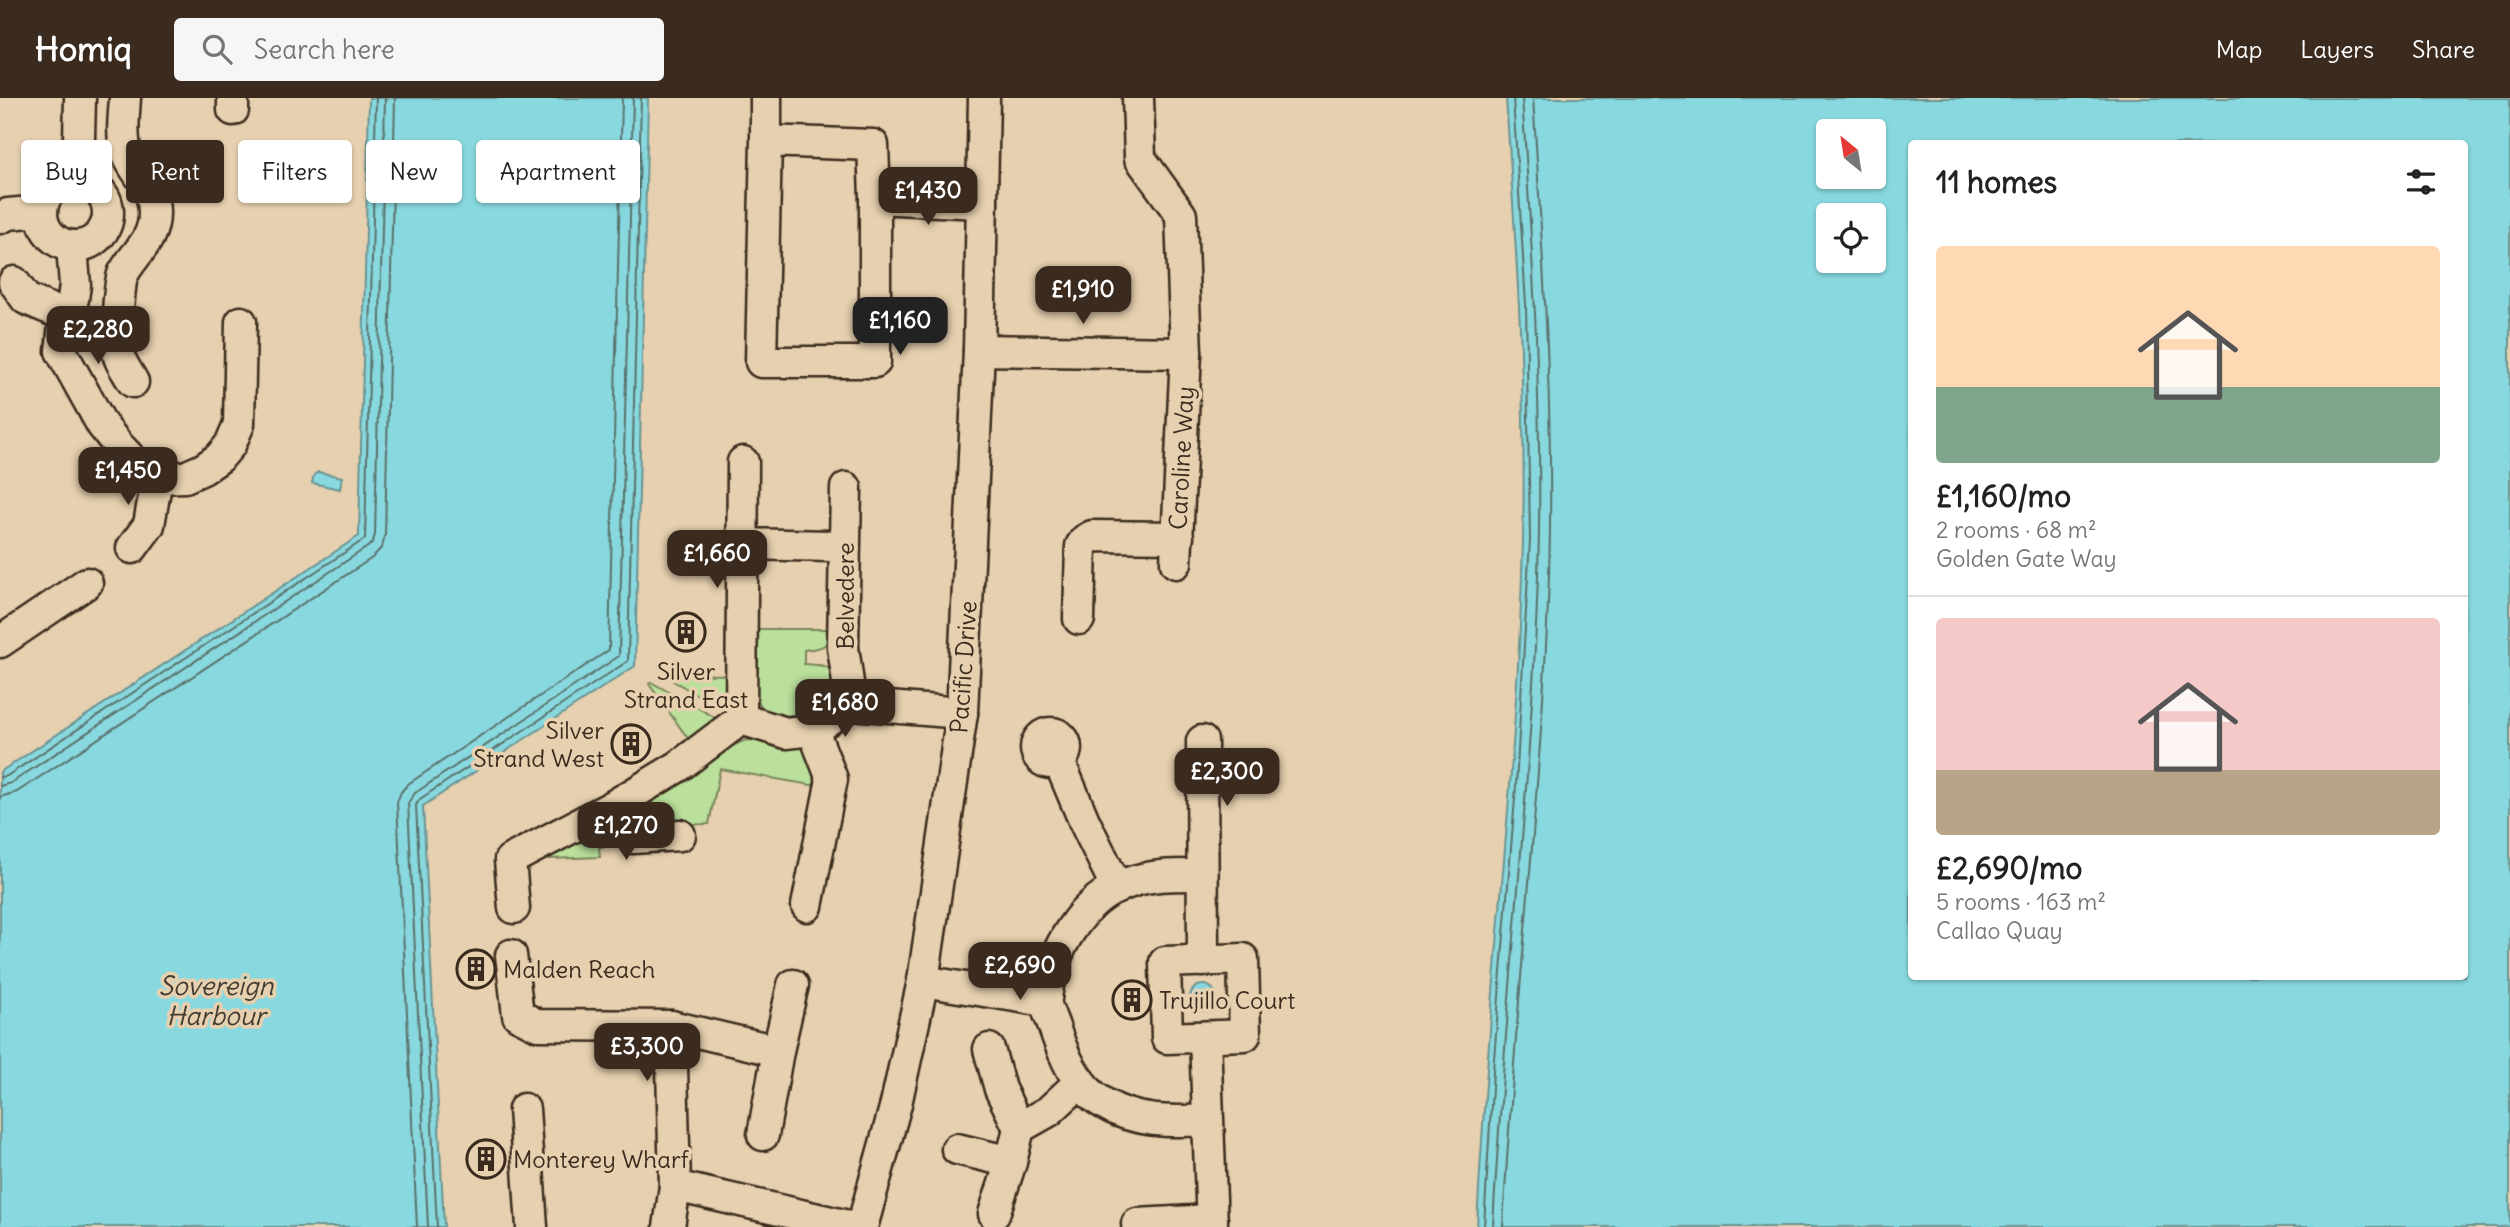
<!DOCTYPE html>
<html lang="en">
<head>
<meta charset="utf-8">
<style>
  :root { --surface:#fff; --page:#f6f6f6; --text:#222; --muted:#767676; --line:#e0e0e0; --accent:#3b2a1e }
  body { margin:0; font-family:Delius,sans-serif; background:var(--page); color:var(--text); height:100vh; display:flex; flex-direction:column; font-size:26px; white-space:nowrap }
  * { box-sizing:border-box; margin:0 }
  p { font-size:23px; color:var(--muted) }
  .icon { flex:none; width:38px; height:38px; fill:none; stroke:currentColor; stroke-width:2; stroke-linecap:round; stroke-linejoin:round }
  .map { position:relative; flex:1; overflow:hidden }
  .panel { position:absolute; left:1908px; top:42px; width:560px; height:840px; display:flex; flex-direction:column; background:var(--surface); border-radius:7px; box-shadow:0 2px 5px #0004 }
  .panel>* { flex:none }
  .banner { position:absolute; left:21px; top:42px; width:665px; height:63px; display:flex; gap:14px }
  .needle { width:46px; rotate:330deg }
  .tools { position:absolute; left:1816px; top:21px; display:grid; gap:14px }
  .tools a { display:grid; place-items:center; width:70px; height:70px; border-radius:7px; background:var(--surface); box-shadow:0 2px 5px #0004; font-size:35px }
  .price { position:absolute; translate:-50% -60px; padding:0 16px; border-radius:14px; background:var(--accent); color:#fff; font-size:23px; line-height:46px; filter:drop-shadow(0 2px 4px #0008) }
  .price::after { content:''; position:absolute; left:50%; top:42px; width:21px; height:16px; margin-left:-10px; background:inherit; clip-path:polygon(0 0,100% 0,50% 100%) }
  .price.on { background:#222; color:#fff }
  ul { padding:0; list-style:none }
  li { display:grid; align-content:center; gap:14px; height:371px; padding:0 28px }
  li+li { border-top:2px solid var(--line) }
  li span { display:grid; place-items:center; height:217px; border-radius:7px; color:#555 }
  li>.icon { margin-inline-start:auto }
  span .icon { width:126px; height:126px; fill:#fffc; stroke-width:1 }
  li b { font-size:30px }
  h2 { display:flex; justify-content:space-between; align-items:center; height:84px; padding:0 28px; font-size:30px }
  .chip { padding:0 24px; border-radius:7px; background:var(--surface); box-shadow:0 2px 5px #0004; font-size:24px; line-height:63px }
  .chip.on { background:var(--accent); color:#fff }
  header { display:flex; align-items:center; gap:42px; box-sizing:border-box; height:98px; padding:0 35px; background:var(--accent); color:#fff }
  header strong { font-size:33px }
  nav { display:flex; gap:38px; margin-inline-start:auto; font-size:24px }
  .search { width:490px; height:63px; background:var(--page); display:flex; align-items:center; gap:18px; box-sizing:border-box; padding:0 24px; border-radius:7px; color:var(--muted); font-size:26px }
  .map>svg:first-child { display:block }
  .green { fill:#bae09b; stroke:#7a855c; stroke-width:2 }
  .water { fill:#88d9df; stroke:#699392; stroke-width:2; fill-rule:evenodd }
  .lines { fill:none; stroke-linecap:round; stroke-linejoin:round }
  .shore { stroke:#5a706b; stroke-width:2 }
  .minor-casing { stroke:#3b2a1e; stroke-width:35 }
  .minor { stroke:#e6d0af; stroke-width:30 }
  .labels { text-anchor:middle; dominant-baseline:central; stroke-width:7; stroke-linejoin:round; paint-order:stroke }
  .street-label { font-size:24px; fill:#3b2a1e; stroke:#e6d0af }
  .poi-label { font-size:24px; fill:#3b2a1e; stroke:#e6d0af; text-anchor:start }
  .water-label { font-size:26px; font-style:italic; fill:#433c31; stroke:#e6d0af }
</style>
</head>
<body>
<header>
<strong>Homiq</strong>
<div class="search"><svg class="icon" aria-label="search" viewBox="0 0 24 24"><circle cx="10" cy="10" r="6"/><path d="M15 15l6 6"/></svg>Search here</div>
<nav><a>Map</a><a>Layers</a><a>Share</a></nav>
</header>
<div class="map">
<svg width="2510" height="1129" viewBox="0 0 2510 1129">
  <rect width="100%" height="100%" fill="#e6d0af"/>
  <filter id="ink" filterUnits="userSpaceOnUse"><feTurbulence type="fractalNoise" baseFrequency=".0143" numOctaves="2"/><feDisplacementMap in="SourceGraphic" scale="14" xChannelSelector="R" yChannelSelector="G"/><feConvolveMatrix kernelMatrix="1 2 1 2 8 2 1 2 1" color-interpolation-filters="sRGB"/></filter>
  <g filter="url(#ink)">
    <g class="green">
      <path d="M757 531H832C828 550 822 550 804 552V566C826 567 832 566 837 589L833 590 829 602C821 607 812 613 803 615 786 620 757 618 757 595H754Z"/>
      <path d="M661 576 732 577 728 601 719 609Z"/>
      <path d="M651 584 714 619 713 627 692 646 649 586Z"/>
      <path d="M746 642 801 647 809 653 822 689 720 671 709 726 640 727 632 712 684 681 732 648Z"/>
      <path d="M598 727 608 729 618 739V748L599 749 600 759 524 762Z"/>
    </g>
    <g class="water">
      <path d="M369 0H648L635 568 423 708 444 1129H0V674L359 438Z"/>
      <path d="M1506 0H2510V1129H1477C1487 911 1515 695 1522 477 1528 318 1517 159 1506 0ZM1874 33V79H1829V33ZM1911 46H2464V878H1911ZM1874 117V163H1829V117Z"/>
      <path d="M318 374 342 379 340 391 312 385 314 377Z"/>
      <circle cx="1203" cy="900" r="13"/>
    </g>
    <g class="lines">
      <g class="shore">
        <path d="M0 679 7 678 365 441 376 0"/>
        <path d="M0 688 11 685 372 446 375 437 385 0"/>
        <path d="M0 699 17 694 372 460 382 449 385 437 395 0"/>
        <path d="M417 1129 397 704 401 694 408 686 609 552 622 0"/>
        <path d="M428 1129 408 705 415 695 619 558 633 0"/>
        <path d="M437 1129 416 707 420 701 628 563 641 0"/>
        <path d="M1484 1129 1493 973 1516 688 1530 442 1526 206 1513 0"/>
        <path d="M1493 1129C1504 912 1531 695 1538 477 1543 318 1533 159 1522 0"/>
        <path d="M1503 1129C1514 911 1542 695 1549 477 1554 318 1543 159 1533 0"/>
      </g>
      <g class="minor-casing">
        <g id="minor">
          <path d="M125 0C124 17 121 37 126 53 134 76 155 88 154 116 154 143 135 154 123 176 119 182 116 241 117 250 118 262 127 273 133 284"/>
          <path d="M233 0V12"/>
          <path d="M1138 0 1140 60 1181 117 1186 255 1176 465"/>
          <path d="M766 43 761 264H875V100L873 47 766 43V0"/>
          <path d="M78 82 80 0"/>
          <circle cx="75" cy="115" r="33"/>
          <path d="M875 100 982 105"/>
          <path d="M0 120 8 116 42 113"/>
          <path d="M72 148 75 187 73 201 64 227 61 253 102 327 118 347 135 365 157 380 185 379 203 371 219 360 230 347 239 326 241 224"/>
          <path d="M14 184 26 201 67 218"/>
          <path d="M979 252 1186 255"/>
          <path d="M846 390 843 549 851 606"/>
          <path d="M743 446 831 448"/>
          <path d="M132 450 149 427 157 380"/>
          <path d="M1079 521 1081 448 1085 442 1092 438 1178 439"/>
          <path d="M0 544 87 485"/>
          <path d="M741 621 743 364"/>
          <path d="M741 621 786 635 813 632 851 606 962 615"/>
          <circle cx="1051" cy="650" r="15"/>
          <path d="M1202 643 1203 863"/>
          <path d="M1059 663 1085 725 1117 790"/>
          <path d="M613 708 633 740 680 737"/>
          <path d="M1202 777C1177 777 1152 776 1128 785 1081 801 1051 853 1046 901 1045 908 1050 918 1053 926 1063 956 1075 988 1103 1005 1135 1025 1171 1024 1207 1022"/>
          <path d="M807 808 832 681 813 632"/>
          <path d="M514 810 510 762 613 708 679 668 741 621"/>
          <path d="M511 857 518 917 538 927 671 928 675 1088 669 1129"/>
          <path d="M1243 861 1245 937 1167 940 1165 864Z"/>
          <path d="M923 883 1045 903"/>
          <path d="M671 928 778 953"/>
          <path d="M1205 939 1212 1129"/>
          <path d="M989 951 1000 991 1019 1030"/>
          <path d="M524 1011 532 1129"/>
          <path d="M763 1037 778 953 793 887"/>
          <path d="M957 1051 1011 1064 994 1116"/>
          <path d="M1011 1064 1019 1030 1049 1013 1080 984"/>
          <path d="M675 1088 853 1129"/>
          <path d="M1137 1126 1212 1122"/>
          <path d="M862 1129 896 1006 923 883 962 615 979 252 984 0"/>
        </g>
      </g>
      <use href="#minor" class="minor"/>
    </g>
  </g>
  <defs>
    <g id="building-ring" transform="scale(2.0125)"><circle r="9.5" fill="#e6d0af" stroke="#3b2a1e" stroke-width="1.5"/><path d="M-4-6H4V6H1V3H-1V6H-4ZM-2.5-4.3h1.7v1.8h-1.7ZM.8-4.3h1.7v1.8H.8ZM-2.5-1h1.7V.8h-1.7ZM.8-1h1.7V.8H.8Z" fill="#3b2a1e"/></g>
  </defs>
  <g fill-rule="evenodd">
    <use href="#building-ring" x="686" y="534"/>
    <use href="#building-ring" x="631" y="646"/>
    <use href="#building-ring" x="476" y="871"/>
    <use href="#building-ring" x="1132" y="902"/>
    <use href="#building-ring" x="486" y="1061"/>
  </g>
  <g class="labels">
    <g class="street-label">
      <text transform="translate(1181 360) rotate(-87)">Caroline Way</text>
      <text transform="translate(845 498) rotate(-90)">Belvedere</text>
      <text transform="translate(963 569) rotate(-86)">Pacific Drive</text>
    </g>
    <g class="poi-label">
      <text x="686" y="573" text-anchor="middle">Silver<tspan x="686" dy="28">Strand East</tspan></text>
      <text x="604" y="632" text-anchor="end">Silver<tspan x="604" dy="28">Strand West</tspan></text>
      <text x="503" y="871">Malden Reach</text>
      <text x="1159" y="902">Trujillo Court</text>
      <text x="513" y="1061">Monterey Wharf</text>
    </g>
    <g class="water-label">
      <text x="216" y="887">Sovereign<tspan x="216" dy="30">Harbour</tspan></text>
    </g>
  </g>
</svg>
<div class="tools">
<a><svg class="needle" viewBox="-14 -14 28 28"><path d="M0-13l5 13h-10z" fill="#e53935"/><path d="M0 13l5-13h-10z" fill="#767676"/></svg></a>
<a><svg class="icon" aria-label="locate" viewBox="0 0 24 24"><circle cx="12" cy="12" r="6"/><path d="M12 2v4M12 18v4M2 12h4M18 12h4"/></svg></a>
</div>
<b class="price" style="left:928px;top:129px">£1,430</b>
<b class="price" style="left:1083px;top:228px">£1,910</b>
<b class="price on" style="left:900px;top:259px">£1,160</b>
<b class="price" style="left:98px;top:268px">£2,280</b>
<b class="price" style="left:128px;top:409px">£1,450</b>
<b class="price" style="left:717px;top:492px">£1,660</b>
<b class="price" style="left:845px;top:641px">£1,680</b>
<b class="price" style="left:1227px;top:710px">£2,300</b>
<b class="price" style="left:626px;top:764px">£1,270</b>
<b class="price" style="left:1020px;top:904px">£2,690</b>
<b class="price" style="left:647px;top:985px">£3,300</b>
<div class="banner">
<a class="chip">Buy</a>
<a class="chip on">Rent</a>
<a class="chip">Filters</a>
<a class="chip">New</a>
<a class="chip">Apartment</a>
</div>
<section class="panel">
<h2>11 homes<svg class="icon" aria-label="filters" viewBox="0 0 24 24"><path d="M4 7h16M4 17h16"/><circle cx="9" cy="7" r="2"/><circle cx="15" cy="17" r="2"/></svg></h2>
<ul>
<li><span style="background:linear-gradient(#ffd9b3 65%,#7fa58c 0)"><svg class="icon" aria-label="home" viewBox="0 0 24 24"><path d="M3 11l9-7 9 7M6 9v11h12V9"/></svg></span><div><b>£1,160/mo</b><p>2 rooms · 68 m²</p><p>Golden Gate Way</p></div></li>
<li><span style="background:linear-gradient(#f6c9c9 70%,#b9a48a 0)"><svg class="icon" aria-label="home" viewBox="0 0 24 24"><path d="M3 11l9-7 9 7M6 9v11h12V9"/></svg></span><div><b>£2,690/mo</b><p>5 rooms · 163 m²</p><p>Callao Quay</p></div></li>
</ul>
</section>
</div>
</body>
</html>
